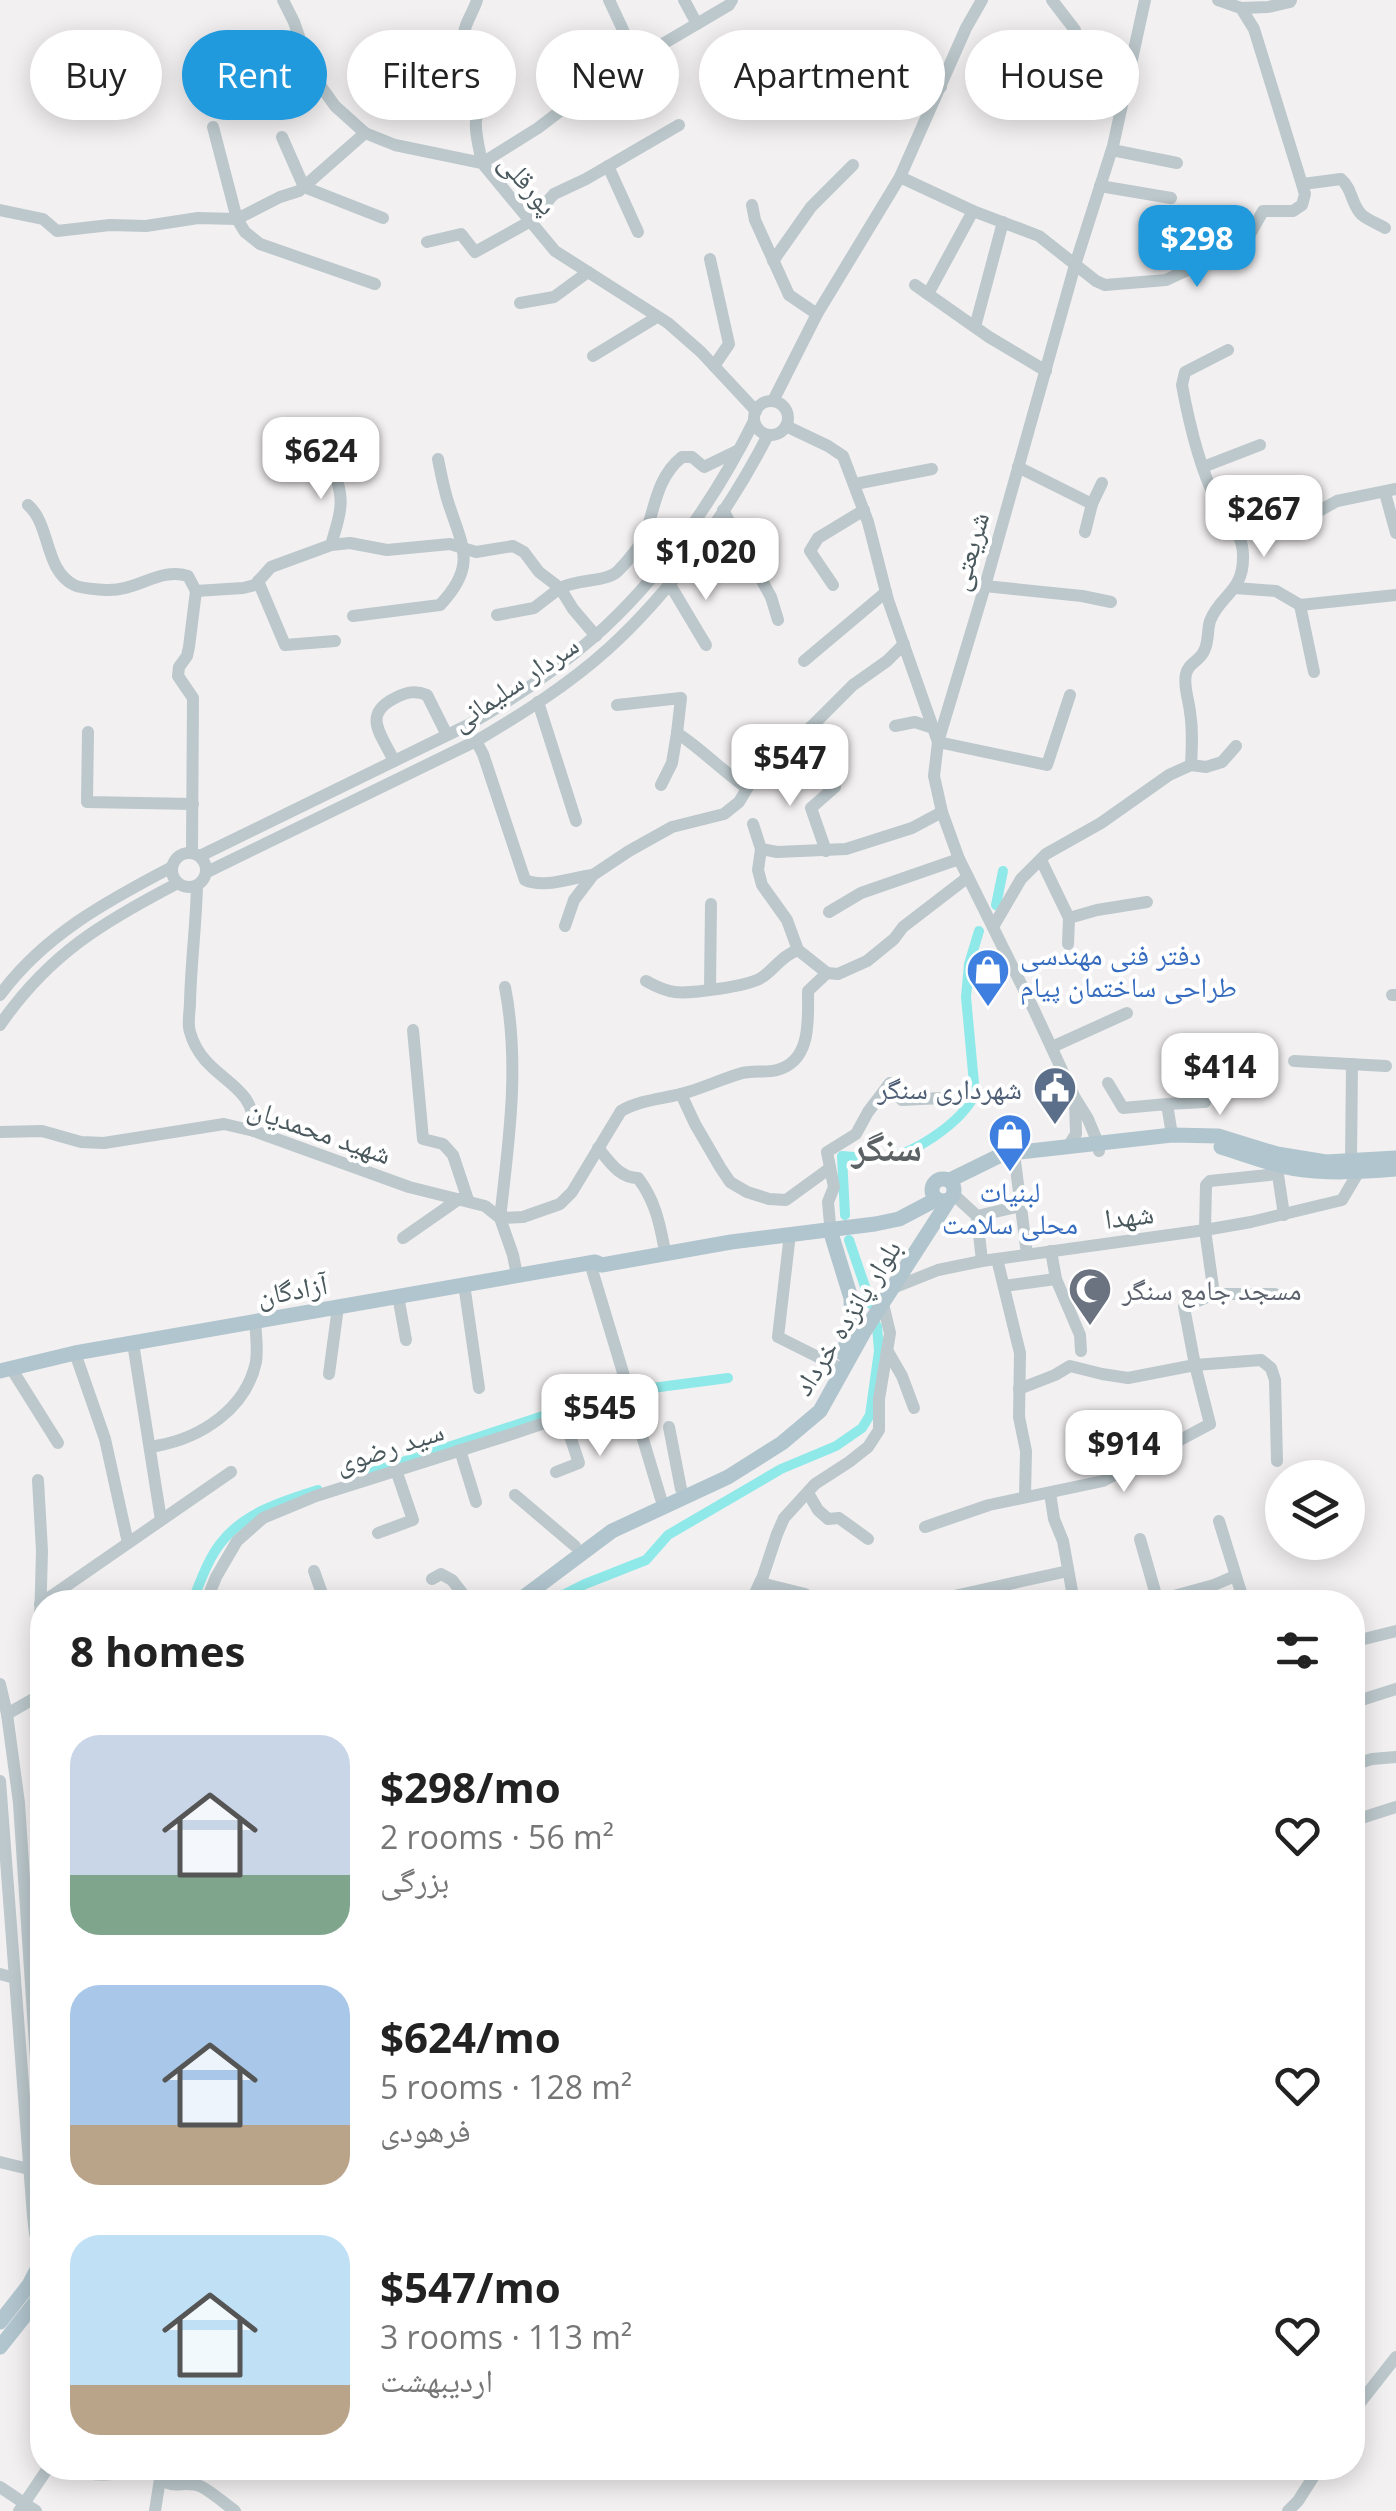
<!DOCTYPE html>
<html lang="en">
<head>
<meta charset="utf-8">
<style>
  :root { --surface:#fff; --page:#f6f6f6; --text:#222; --muted:#767676; --accent:#2099dd }
  body { margin:0; font-family:"Open Sans","Noto Naskh Arabic",sans-serif; background:var(--page); color:var(--text); height:100vh; display:flex; flex-direction:column; font-size:38px; white-space:nowrap }
  * { box-sizing:border-box; margin:0 }
  p { font-size:32px; color:var(--muted) }
  .icon { flex:none; width:55px; height:55px; fill:none; stroke:currentColor; stroke-width:2; stroke-linecap:round; stroke-linejoin:round }
  .map { position:relative; flex:1; overflow:hidden }
  .sheet { position:absolute; left:30px; top:1590px; width:1335px; height:890px; display:flex; flex-direction:column; background:var(--surface); border-radius:40px; box-shadow:0 5px 25px #0003 }
  .sheet>* { flex:none }
  .banner { position:absolute; left:30px; top:30px; width:1338px; height:90px; display:flex; gap:20px }
  .controls { position:absolute; left:1265px; top:1460px; display:grid; gap:20px }
  .controls a { display:grid; place-items:center; width:100px; height:100px; border-radius:50%; background:var(--surface); box-shadow:0 5px 25px #0003; font-size:50px }
  .price { position:absolute; translate:-50% -85px; padding:0 22px; border-radius:20px; background:#fff; color:#222; font-size:32px; line-height:65px; filter:drop-shadow(0 2px 5px #0008) }
  .price::after { content:''; position:absolute; left:50%; top:60px; width:30px; height:22px; margin-left:-15px; background:inherit; clip-path:polygon(0 0,100% 0,50% 100%) }
  .price.active { background:var(--accent); color:#fff }
  ul { padding:0; list-style:none }
  li { display:flex; align-items:center; gap:30px; height:250px; padding:0 40px }
  li span { display:grid; place-items:center; flex:none; width:280px; height:200px; border-radius:30px; color:#555 }
  li>.icon { margin-inline-start:auto }
  span .icon { width:120px; height:120px; fill:#fffc; stroke-width:1 }
  li b { font-size:42px }
  h2 { display:flex; justify-content:space-between; align-items:center; height:120px; padding:0 40px; font-size:42px }
  .chip { padding:0 35px; border-radius:45px; background:var(--surface); box-shadow:0 5px 25px #0003; font-size:35px; line-height:90px }
  .chip.active { background:var(--accent); color:#fff }
  .map>svg:first-child { display:block }
  .lines { fill:none; stroke-linecap:round; stroke-linejoin:round }
  .canal { stroke:#90e9e9; stroke-width:10 }
  .minor { stroke:#bcc8cc; stroke-width:12 }
  .major { stroke:#b1c5ce; stroke-width:15 }
  .labels { text-anchor:middle; dominant-baseline:central; stroke-width:8; stroke-linejoin:round; paint-order:stroke }
  .street-label { font-size:28px; fill:#49585d; stroke:#fff }
  .shop-label { font-size:28px; fill:#366cbe; stroke:#fff; text-anchor:start }
  .service-label { font-size:28px; fill:#4e5e75; stroke:#fff; text-anchor:end }
  .worship-label { font-size:28px; fill:#5b616d; stroke:#fff; text-anchor:start }
  .district-label { font-size:38px; font-weight:bold; fill:#5d6265; stroke:#fff }
</style>
</head>
<body>
<div class="map">
<svg width="1396" height="2511" viewBox="0 0 1396 2511">
  <rect width="100%" height="100%" fill="#f3f0f1"/>
  <g class="lines">
    <g class="canal">
      <path d="M996 905 1003 871"/>
      <path d="M845 1215 842 1156C855 1157 870 1159 883 1158 914 1155 962 1122 975 1094L966 997 969 964 979 931"/>
      <path d="M849 1240 871 1304"/>
      <path d="M637 1390 728 1378"/>
      <path d="M372 1472 613 1393"/>
      <path d="M192 1602C200 1583 207 1561 220 1544 243 1513 283 1501 318 1490"/>
      <path d="M549 1602 585 1584 646 1560 668 1535 781 1469 836 1446 862 1428 870 1415 879 1351 877 1326"/>
    </g>
    <g class="minor">
      <path d="M283 0 294 22 312 74 335 106 365 133 395 145 482 163 555 251 668 323 701 352 756 411"/>
      <path d="M477 0C474 11 463 26 464 36 466 53 495 61 492 90 491 101 480 107 477 116 473 126 480 152 482 163L538 128 598 82 729 5 732 0"/>
      <path d="M609 0 637 60"/>
      <path d="M684 0 697 24"/>
      <path d="M1052 0 1075 30 1072 79 1126 86"/>
      <path d="M1241 8 1268 7 1290 2 1291 0"/>
      <path d="M844 113 902 79 941 87"/>
      <path d="M213 127 237 219 245 232 260 244 375 284"/>
      <path d="M282 137 304 187 383 218"/>
      <path d="M1112 150 1177 163"/>
      <path d="M608 166 638 232"/>
      <path d="M900 177 973 211 1039 236 1096 281 1105 285 1166 280 1200 264 1233 258 1241 250 1263 211H1293L1302 205 1305 194 1254 29 1241 8 1218 0"/>
      <path d="M1303 184 1341 179C1353 189 1351 205 1362 215 1368 220 1378 224 1385 228"/>
      <path d="M1100 186 1171 198"/>
      <path d="M752 205 755 220 789 295 817 314"/>
      <path d="M0 210 43 219 57 231 110 225 146 226 198 218 237 219 280 197 299 191 365 133"/>
      <path d="M427 242 461 234 475 252 529 222 554 194 586 179 679 125"/>
      <path d="M710 259 729 344 714 366"/>
      <path d="M773 261 811 207 853 165"/>
      <path d="M915 285 989 337 1046 371"/>
      <path d="M928 294 973 211"/>
      <path d="M520 303 554 297 588 272"/>
      <path d="M975 327 1003 222"/>
      <path d="M593 356 657 317"/>
      <path d="M773 401 817 314 900 177 966 28 982 0"/>
      <circle cx="771" cy="418" r="17"/>
      <path d="M786 426 828 446 843 456 868 522 888 600 938 742 1047 765 1070 695"/>
      <path d="M330 458C344 500 344 502 331 545"/>
      <path d="M1018 467 1092 504"/>
      <path d="M1203 467 1260 445"/>
      <path d="M855 484 932 469"/>
      <path d="M1385 493 1396 533"/>
      <path d="M28 505C51 525 44 570 74 585 82 589 95 589 105 590 137 592 159 567 188 576L196 591 189 647 187 656 179 667 178 676 193 698 192 852"/>
      <path d="M723 510 771 597 778 620"/>
      <path d="M1085 532 1092 504 1102 483"/>
      <path d="M1239 535 1308 517 1337 501 1396 489"/>
      <path d="M258 581 285 645 335 641"/>
      <path d="M669 583 706 645"/>
      <path d="M833 585 810 551 818 538 864 510"/>
      <path d="M985 586 1082 596 1111 602"/>
      <path d="M1235 588 1276 591 1300 605 1396 595"/>
      <path d="M196 591 243 588 255 585 271 567 331 545 350 543 387 550 450 544 476 552 513 546 524 552 539 572 560 588C577 579 607 582 618 571 628 561 641 545 646 533 655 505 658 476 682 457H692L704 467 737 451"/>
      <path d="M1300 605 1314 672"/>
      <path d="M497 615 534 608 560 588 573 609 596 636"/>
      <path d="M353 616 440 605C476 567 464 549 449 505 444 490 441 474 438 459"/>
      <path d="M804 661 886 592"/>
      <path d="M538 702 576 821"/>
      <path d="M617 705 681 698 677 733C703 750 722 771 747 788"/>
      <path d="M895 726 915 722 933 728"/>
      <path d="M88 732 87 802 193 804"/>
      <path d="M476 741 483 754 525 880C545 889 572 877 593 875"/>
      <path d="M394 761C382 735 361 715 395 698 407 692 415 690 427 695L447 735"/>
      <path d="M1191 765C1192 747 1193 730 1190 712 1189 700 1183 686 1186 674 1188 663 1200 661 1204 651 1209 642 1207 631 1210 621 1220 594 1244 593 1243 555 1243 533 1227 520 1217 502 1199 467 1189 423 1182 385L1185 372 1228 350"/>
      <path d="M661 785 672 763 677 733"/>
      <path d="M753 824 761 849 758 870 762 885 787 920 798 950"/>
      <path d="M761 849 777 852 846 849 912 828 942 812"/>
      <path d="M826 851 811 808 835 787"/>
      <circle cx="189" cy="870" r="17"/>
      <path d="M200 856 468 725C512 700 555 671 594 637 659 580 716 498 754 421"/>
      <path d="M1041 860 1069 918 1068 944"/>
      <path d="M207 872 476 741C522 714 568 685 608 649 671 592 729 511 768 435"/>
      <path d="M197 886C196 925 191 963 190 1002 190 1012 187 1023 190 1032 204 1082 256 1079 254 1131"/>
      <path d="M829 912 861 893 959 859"/>
      <path d="M1069 918 1097 910 1147 902"/>
      <path d="M565 926 574 900 593 875 629 851 672 827 724 814 739 802 755 775 814 724 853 685 887 661 904 644"/>
      <path d="M993 927 1021 879 1046 854 1101 823 1169 775 1191 765 1206 767 1222 762 1236 746"/>
      <path d="M827 973 838 974 867 961 894 939 903 927 968 877"/>
      <path d="M646 981C655 986 665 991 675 992 691 994 748 986 761 978 774 970 782 955 798 950L827 973"/>
      <path d="M505 987C520 1065 509 1140 500 1218L523 1217 560 1204 572 1192 621 1111C641 1099 666 1099 688 1092 705 1087 722 1079 739 1074 751 1070 765 1073 777 1070 812 1061 808 1019 808 991L827 973"/>
      <path d="M710 989 711 904"/>
      <path d="M0 995C44 935 107 901 172 867"/>
      <path d="M1392 995H1396"/>
      <path d="M0 1025C49 954 103 922 178 883"/>
      <path d="M413 1030 423 1139 443 1144 453 1155 468 1200"/>
      <path d="M1052 1047 1127 1013"/>
      <path d="M1294 1061 1386 1066"/>
      <path d="M1108 1083 1123 1108 1167 1104 1172 1135"/>
      <path d="M681 1094 695 1124 720 1167 730 1182 747 1192 769 1199 786 1200 830 1168"/>
      <path d="M1167 1104 1205 1102 1202 1069"/>
      <path d="M0 1132 42 1131 81 1142 104 1143 224 1124 254 1131 409 1187 485 1206 500 1218 513 1255 517 1275"/>
      <path d="M1069 1145 1076 1134 1075 1101"/>
      <path d="M598 1148C609 1161 619 1178 638 1178 654 1199 659 1220 664 1246"/>
      <path d="M1099 1151 1098 1143 1088 1119 1075 1098 1034 1010 959 859 942 812 934 776 938 742 985 586 1075 265 1113 146 1145 0"/>
      <path d="M1015 1161 1027 1254"/>
      <path d="M1351 1162 1352 1064"/>
      <path d="M1277 1168 1284 1215"/>
      <path d="M953 1194 977 1216 1020 1206"/>
      <path d="M977 1216 982 1261"/>
      <path d="M830 1224 828 1202 834 1187 827 1152 856 1134 868 1112 890 1083 902 1100 942 1098"/>
      <path d="M790 1234 778 1337 836 1366"/>
      <path d="M403 1238 459 1199"/>
      <path d="M1051 1251 1056 1279 1080 1335 1081 1351"/>
      <path d="M997 1259 1020 1353 1019 1417 1026 1451 1025 1496"/>
      <path d="M590 1263 661 1499"/>
      <path d="M464 1284 479 1388"/>
      <path d="M1004 1286 1056 1279"/>
      <path d="M893 1288 938 1270 982 1261 1205 1230 1251 1222 1342 1200 1358 1173"/>
      <path d="M1214 1294 1205 1230 1206 1185 1210 1181 1278 1174"/>
      <path d="M398 1296 406 1340"/>
      <path d="M133 1343 161 1520"/>
      <path d="M887 1350 902 1376 914 1408"/>
      <path d="M75 1353 105 1439 128 1543"/>
      <path d="M11 1368 58 1443"/>
      <path d="M329 1374 338 1307"/>
      <path d="M1019 1389 1055 1375 1070 1366 1102 1374 1128 1378 1195 1365 1261 1360 1271 1368 1275 1380 1277 1461"/>
      <path d="M669 1427 681 1489"/>
      <path d="M156 1446C201 1438 246 1409 256 1362 258 1349 256 1335 255 1321"/>
      <path d="M460 1450 476 1502"/>
      <path d="M556 1472 579 1463 563 1415"/>
      <path d="M808 1493 818 1510 828 1519 839 1518 868 1539"/>
      <path d="M1050 1493 1054 1519 1063 1541 1074 1602"/>
      <path d="M515 1495 575 1546"/>
      <path d="M1219 1521 1244 1602"/>
      <path d="M925 1527 989 1505 1103 1481 1210 1424 1195 1365 1184 1307 1214 1294H1275"/>
      <path d="M378 1533 413 1520 396 1470"/>
      <path d="M1140 1539 1158 1602"/>
      <path d="M314 1571 325 1602"/>
      <path d="M432 1579 441 1574 452 1580 469 1602"/>
      <path d="M760 1583 805 1594 809 1602"/>
      <path d="M206 1602 216 1577 237 1541 263 1518 316 1496 509 1435 630 1394"/>
      <path d="M751 1602 763 1576 777 1534 784 1518 815 1484 849 1462 868 1447 879 1430V1399L890 1333 883 1304"/>
      <path d="M869 1602 892 1597 905 1602"/>
      <path d="M927 1602 1068 1571"/>
      <path d="M1152 1602 1214 1585 1235 1576"/>
      <path d="M40 1604 231 1472"/>
      <path d="M1352 1642 1396 1631"/>
      <path d="M0 1684 7 1714 19 1803 42 2151"/>
      <path d="M38 1695 42 1551 38 1480"/>
      <path d="M1352 1703 1396 1689"/>
      <path d="M7 1714 42 1694"/>
      <path d="M1352 1765 1372 1759 1396 1757"/>
      <path d="M0 1781 33 2216 35 2234 42 2248"/>
      <path d="M1352 1821 1396 1807"/>
      <path d="M0 1974 15 1978"/>
      <path d="M0 2162 29 2169"/>
      <path d="M1352 2413 1396 2357"/>
      <path d="M77 2468C97 2480 117 2473 138 2468"/>
      <path d="M155 2468C169 2497 181 2477 202 2487 213 2493 224 2503 235 2511"/>
      <path d="M0 2487 36 2511"/>
      <path d="M19 2511 48 2468"/>
      <path d="M155 2511 160 2479"/>
      <path d="M1288 2511 1298 2501 1319 2468"/>
    </g>
    <g class="major">
      <path d="M1221 1147C1244 1154 1267 1163 1291 1168 1326 1174 1361 1172 1396 1169"/>
      <circle cx="943" cy="1190" r="11"/>
      <path d="M950 1180 1003 1154 1172 1135 1218 1136 1277 1154 1326 1162 1396 1158"/>
      <path d="M830 1230 851 1298 852 1332 842 1353"/>
      <path d="M0 1371 75 1353 595 1262 602 1265 731 1242 875 1224 899 1219 937 1199"/>
      <path d="M517 1602 612 1531 728 1477 782 1443 820 1411 864 1332 949 1200"/>
      <path d="M0 2322 29 2285 42 2260"/>
      <path d="M0 2347 42 2294"/>
    </g>
  </g>
  <defs>
    <g id="shop-pin" transform="scale(2.25)"><path d="M0 17L-7.5 6A9.5 9.5 0 1 1 7.5 6Z" fill="#3f7fe0" stroke="#fff"/><path d="M-5-2.5h2.3a2.7 3.5 0 0 1 5.4 0H5L5.5 6h-11ZM-1.5-2.5h3a1.5 2.3 0 0 0-3 0Z" fill="#fff"/></g>
    <g id="civic-pin" transform="scale(2.25)"><path d="M0 17L-7.5 6A9.5 9.5 0 1 1 7.5 6Z" fill="#5c6f8a" stroke="#fff"/><path d="M-.6-6.5H3V-4.5H.6V-3L4-1V1h2V6H-6V1h2V-1L-.6-3ZM-1.2 2.5V6h2.4V2.5Z" fill="#fff"/></g>
    <g id="mosque-pin" transform="scale(2.25)"><path d="M0 17L-7.5 6A9.5 9.5 0 1 1 7.5 6Z" fill="#6b7280" stroke="#fff"/><path d="M3.5-4.9A6 6 0 1 0 3.5 4.9A5 5 0 1 1 3.5-4.9Z" fill="#fff"/></g>
  </defs>
  <g fill-rule="evenodd">
    <use href="#shop-pin" x="988" y="970"/>
    <use href="#civic-pin" x="1055" y="1088"/>
    <use href="#shop-pin" x="1010" y="1135"/>
    <use href="#mosque-pin" x="1090" y="1289"/>
  </g>
  <g class="labels">
    <g class="street-label">
      <text transform="translate(529 183) rotate(49)">پورقلی</text>
      <text transform="translate(968 551) rotate(-74)">شریعتی</text>
      <text transform="translate(514 682) rotate(-34)">سردار سلیمانی</text>
      <text transform="translate(320 1130) rotate(19)">شهید محمدیان</text>
      <text transform="translate(1129 1215) rotate(-7)">شهدا</text>
      <text transform="translate(292 1289) rotate(-10)">آزادگان</text>
      <text transform="translate(846 1317) rotate(-58)">بلوار پانزده خرداد</text>
      <text transform="translate(389 1446) rotate(-18)">سید رضوی</text>
    </g>
    <g class="shop-label">
      <text x="1020" y="954">دفتر فنی مهندسی<tspan x="1020" dy="32">طراحی ساختمان پیام</tspan></text>
      <text x="1010" y="1191" text-anchor="middle">لبنیات<tspan x="1010" dy="32">محلی سلامت</tspan></text>
    </g>
    <g class="service-label">
      <text x="1022" y="1088">شهرداری سنگر</text>
    </g>
    <g class="worship-label">
      <text x="1122" y="1289">مسجد جامع سنگر</text>
    </g>
    <g class="district-label">
      <text x="887" y="1146">سنگر</text>
    </g>
  </g>
</svg>
<div class="controls">
<a><svg class="icon" aria-label="layers" viewBox="0 0 24 24"><path d="M12 4l9 5-9 5-9-5zM3 14l9 5 9-5"/></svg></a>
</div>
<b class="price active" style="left:1197px;top:290px">$298</b>
<b class="price" style="left:321px;top:502px">$624</b>
<b class="price" style="left:1264px;top:560px">$267</b>
<b class="price" style="left:706px;top:603px">$1,020</b>
<b class="price" style="left:790px;top:809px">$547</b>
<b class="price" style="left:1220px;top:1118px">$414</b>
<b class="price" style="left:600px;top:1459px">$545</b>
<b class="price" style="left:1124px;top:1495px">$914</b>
<div class="banner">
<a class="chip">Buy</a>
<a class="chip active">Rent</a>
<a class="chip">Filters</a>
<a class="chip">New</a>
<a class="chip">Apartment</a>
<a class="chip">House</a>
</div>
<section class="sheet">
<h2>8 homes<svg class="icon" aria-label="filters" viewBox="0 0 24 24"><path d="M4 7h16M4 17h16"/><circle cx="9" cy="7" r="2"/><circle cx="15" cy="17" r="2"/></svg></h2>
<ul>
<li><span style="background:linear-gradient(#c9d6e8 70%,#7fa58c 0)"><svg class="icon" aria-label="home" viewBox="0 0 24 24"><path d="M3 11l9-7 9 7M6 9v11h12V9"/></svg></span><div><b>$298/mo</b><p>2 rooms · 56 m²</p><p>بزرگی</p></div><svg class="icon" aria-label="heart" viewBox="0 0 24 24"><path d="M12 20l-8-8c-3-5 5-10 8-4 3-6 11-1 8 4z"/></svg></li>
<li><span style="background:linear-gradient(#a9c7e8 70%,#b9a48a 0)"><svg class="icon" aria-label="home" viewBox="0 0 24 24"><path d="M3 11l9-7 9 7M6 9v11h12V9"/></svg></span><div><b>$624/mo</b><p>5 rooms · 128 m²</p><p>فرهودی</p></div><svg class="icon" aria-label="heart" viewBox="0 0 24 24"><path d="M12 20l-8-8c-3-5 5-10 8-4 3-6 11-1 8 4z"/></svg></li>
<li><span style="background:linear-gradient(#bfe0f5 75%,#b9a48a 0)"><svg class="icon" aria-label="home" viewBox="0 0 24 24"><path d="M3 11l9-7 9 7M6 9v11h12V9"/></svg></span><div><b>$547/mo</b><p>3 rooms · 113 m²</p><p>اردیبهشت</p></div><svg class="icon" aria-label="heart" viewBox="0 0 24 24"><path d="M12 20l-8-8c-3-5 5-10 8-4 3-6 11-1 8 4z"/></svg></li>
</ul>
</section>
</div>
</body>
</html>
